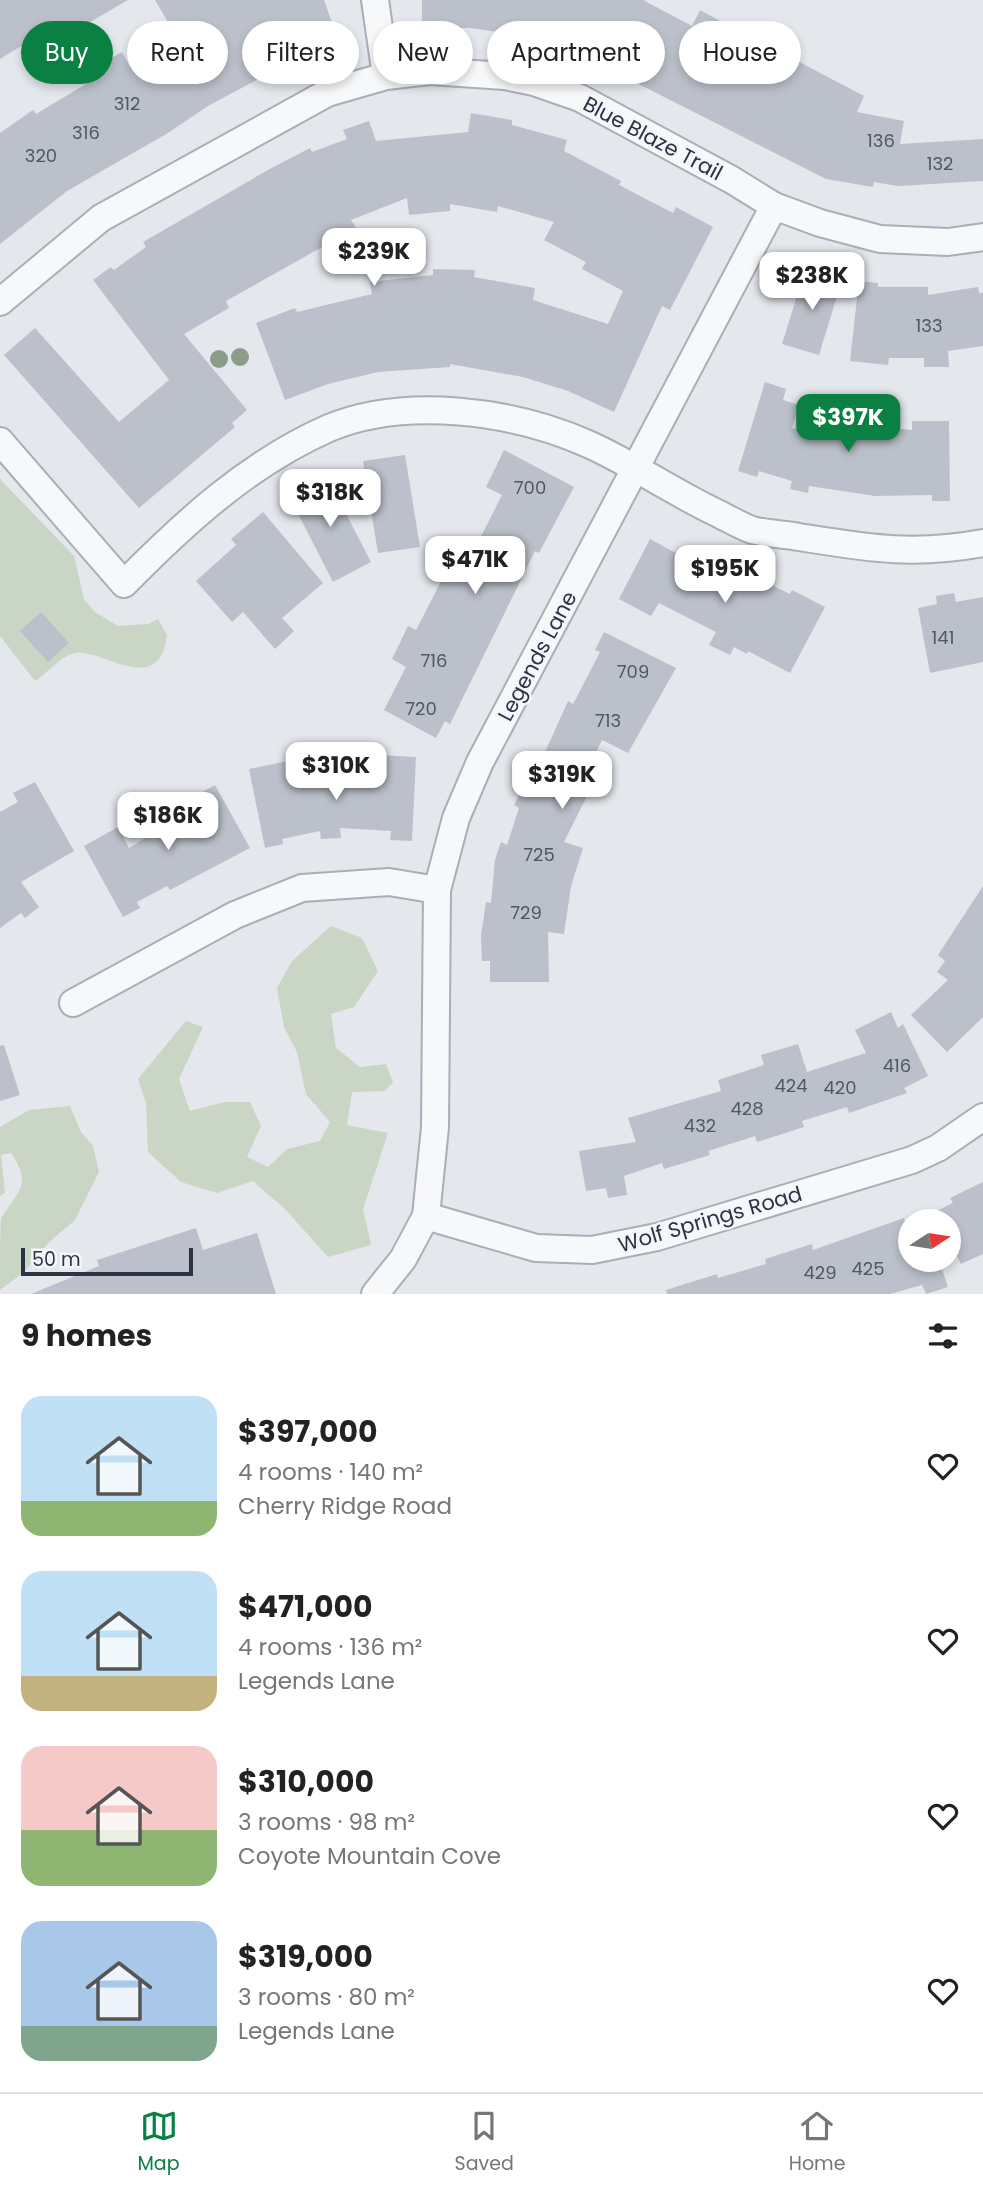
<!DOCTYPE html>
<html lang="en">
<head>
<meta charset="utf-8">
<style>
  :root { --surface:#fff; --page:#f6f6f6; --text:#222; --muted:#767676; --line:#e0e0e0; --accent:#0b8043 }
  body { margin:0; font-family:Poppins,sans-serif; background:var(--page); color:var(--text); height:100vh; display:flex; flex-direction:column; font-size:26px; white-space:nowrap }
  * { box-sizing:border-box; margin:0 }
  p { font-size:23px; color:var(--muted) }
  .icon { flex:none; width:38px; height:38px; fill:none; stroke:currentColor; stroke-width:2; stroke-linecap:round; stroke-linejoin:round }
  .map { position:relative; height:1294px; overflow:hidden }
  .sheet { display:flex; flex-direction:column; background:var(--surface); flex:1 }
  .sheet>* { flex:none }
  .guide { position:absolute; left:21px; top:21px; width:942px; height:63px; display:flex; gap:14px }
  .needle { width:46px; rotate:78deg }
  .fabs { position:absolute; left:898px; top:1209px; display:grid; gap:14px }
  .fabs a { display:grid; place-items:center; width:63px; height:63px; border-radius:50%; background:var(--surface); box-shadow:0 4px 10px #0003; font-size:35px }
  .scale { position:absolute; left:21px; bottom:18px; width:172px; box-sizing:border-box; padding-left:7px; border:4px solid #2b3445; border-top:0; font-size:19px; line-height:24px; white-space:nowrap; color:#2b3445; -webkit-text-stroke:5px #f4f6f9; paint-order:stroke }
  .price { position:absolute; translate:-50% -60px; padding:0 16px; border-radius:14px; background:#fff; color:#222; font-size:23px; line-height:46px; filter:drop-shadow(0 2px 4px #0008) }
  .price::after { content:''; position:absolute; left:50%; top:42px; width:21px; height:16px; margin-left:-10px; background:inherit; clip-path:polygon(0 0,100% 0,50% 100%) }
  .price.selected { background:var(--accent); color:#fff }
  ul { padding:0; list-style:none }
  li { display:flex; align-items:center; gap:21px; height:175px; padding:0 21px }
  li span { display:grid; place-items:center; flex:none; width:196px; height:140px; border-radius:21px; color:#555 }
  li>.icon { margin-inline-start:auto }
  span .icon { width:84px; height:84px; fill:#fffc; stroke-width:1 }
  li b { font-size:30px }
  h2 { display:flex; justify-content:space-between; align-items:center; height:84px; padding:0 21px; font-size:30px }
  .tag { padding:0 24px; border-radius:32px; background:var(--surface); box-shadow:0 4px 10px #0003; font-size:24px; line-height:63px }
  .tag.selected { background:var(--accent); color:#fff }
  .tab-bar { display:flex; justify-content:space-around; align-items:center; height:98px; border-top:2px solid var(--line); background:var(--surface); font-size:19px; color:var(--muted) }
  .tab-bar a { display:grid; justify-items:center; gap:4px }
  .tab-bar .selected { color:var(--accent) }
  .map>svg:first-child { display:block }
  .green { fill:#c9d6c5 }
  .building { fill:#bbc0ca }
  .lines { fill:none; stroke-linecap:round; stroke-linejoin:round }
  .street-casing { stroke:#a9aeb7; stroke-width:30 }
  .street { stroke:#f7f8fa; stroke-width:26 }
  .tree { fill:#899d89 }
  .labels { text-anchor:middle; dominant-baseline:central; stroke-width:5; stroke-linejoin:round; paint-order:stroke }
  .number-label { font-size:18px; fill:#4f5766 }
  .street-label { font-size:21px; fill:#2b3445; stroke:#f4f6f9 }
</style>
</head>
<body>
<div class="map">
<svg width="983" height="1294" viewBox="0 0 983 1294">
  <rect width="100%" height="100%" fill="#e4e7ec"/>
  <g class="green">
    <path d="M0 479 74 556 84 599 95 612 118 626 148 624 158 619 167 635C159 699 103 648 76 653 61 655 48 673 35 681L0 636Z"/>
    <path d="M331 926 362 938 378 971 354 1007 331 1014 336 1048 360 1067 386 1064 393 1082 385 1091 352 1092 347 1125 388 1133 363 1209 371 1245 328 1257 285 1209 253 1181 217 1193 181 1182 148 1152 146 1103 138 1079 186 1021 203 1027 179 1079 190 1111 225 1102H250L261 1126 247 1157 268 1167 287 1149 320 1141 330 1122 306 1094 297 1052 284 1027 277 988 292 961Z"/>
    <path d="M70 1106 81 1132 93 1146 99 1172 75 1220 49 1242 23 1273 0 1290C0 1276 0 1229 1 1219 16 1192 34 1186 11 1153L1 1155 5 1193 0 1196V1127L29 1110Z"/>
  </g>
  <g class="building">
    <path d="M0 0H128L61 39 54 26 0 59Z"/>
    <path d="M155 0H324L339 43 319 50 318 47 208 106 168 133 67 191 0 244V133L33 110 36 114 91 81 86 73 122 52 130 67 178 39Z"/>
    <path d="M422 0H643L692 26 700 10 737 30 732 39 779 64 784 54 864 96 857 112 904 121 900 144 983 139V181L898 186 874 182 873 187 826 179 587 58 588 55 519 35 470 28H422Z"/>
    <path d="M471 113 512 120V125L567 140 564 151 621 181 619 185 673 213 676 207 713 227 670 310 662 306 614 412 568 391 523 377 450 364V367L378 372 328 384 285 400 256 323 295 308 297 312 372 294 370 282 433 275V269L475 270 474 277 535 288 533 300 608 324 623 291 582 269 586 262 544 240 554 222 498 206 497 212 450 204V211L409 215 407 198 351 220 356 228 226 301 229 308 184 334 247 410 232 423 235 427 139 508 4 355 35 328 119 422 169 380 93 280 111 267 114 270 146 247 143 242 268 170 310 148 312 152 347 139 343 130 369 121 376 141 468 132Z"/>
    <path d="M806 267 822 272 821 277 841 283 819 355 782 344Z"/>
    <path d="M859 281 878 283V287H928V295L978 287 979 293H983V346L948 351 949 367H924V358H889L888 365 850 361Z"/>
    <path d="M765 382 786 389 783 400 799 405 792 428 854 443 856 424 912 430V421H949L950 501H932V495L875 496 809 486 808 493 790 489 792 481 759 471 757 477 738 471Z"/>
    <path d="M504 450 574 487 539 553 535 551 450 724 445 721 436 738 384 710 406 667 392 659 408 626 416 630 449 566 445 565 455 543 473 552 502 495 486 487Z"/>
    <path d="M405 455 420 547 378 553 363 461Z"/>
    <path d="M328 479 371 562 333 582 288 494Z"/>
    <path d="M263 512 323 583 282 618 294 631 275 649 243 612 232 622 196 581 236 545 231 539Z"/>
    <path d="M650 539 696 564 700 554 760 589 763 581 790 594 792 590 825 607 790 673 748 651 747 654 734 647 730 655 709 645 716 632 659 603 651 616 619 599Z"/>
    <path d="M954 593 956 602 983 597V662L930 673 918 608 937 604 936 596Z"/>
    <path d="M41 612 69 643 48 662 20 631Z"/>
    <path d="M604 632 676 668 628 753 602 740 577 791 587 796 564 842 583 848 571 886 564 934 548 932 549 982H490V961H482L481 936 486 902 491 903 495 860 501 842 507 845 519 808 514 805 524 785 529 788 568 701 573 704 583 685 600 652 595 650Z"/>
    <path d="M377 755 416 757 412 841 390 840 391 831 340 828 341 838 321 839 320 831 282 839 283 844 265 848 249 769 288 761 292 781 376 776Z"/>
    <path d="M35 782 74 851 21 882 39 907 25 918 21 913 0 928V812L18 802 13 793Z"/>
    <path d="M215 785 250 848 170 890 167 886 137 902 140 908 123 917 84 846 118 827 129 848 186 813 181 804Z"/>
    <path d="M983 886V1017L947 1052 911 1015 948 980 937 972 945 961 938 955Z"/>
    <path d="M891 1012 898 1028 903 1024 928 1076 904 1088 907 1093 849 1113 847 1107 802 1121 804 1127 757 1142 755 1136 708 1151 710 1155 664 1169 662 1163 624 1176 627 1195 608 1198 606 1188 586 1191 579 1151 636 1142 628 1118 721 1091 718 1080 764 1065 761 1055 798 1044 807 1072 866 1053 855 1030Z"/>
    <path d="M4 1045 20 1095 0 1101V1046Z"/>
    <path d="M983 1182V1254L961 1264 948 1238V1222H913L953 1203 950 1198Z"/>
    <path d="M904 1218 906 1225 910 1223V1260H939L948 1287 926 1294 922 1285 890 1294H667L666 1290 717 1274 718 1278 766 1264 765 1259 812 1244 813 1250Z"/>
    <path d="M196 1228 203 1250 257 1233 276 1294H31L99 1266 97 1260Z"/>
  </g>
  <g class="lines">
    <g class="street-casing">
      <g id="street">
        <path d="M375 0 386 76"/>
        <path d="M0 302 101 218 327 93 386 76 430 71 505 76 534 82 580 98 732 180 774 206 820 223 880 239 948 242 983 237"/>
        <path d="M0 441 124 584C184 523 249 463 329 428 406 396 514 411 588 444 633 464 674 493 719 514 729 519 741 526 752 530 767 534 784 534 799 537 869 548 912 556 983 543"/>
        <path d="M73 1003 235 915 302 888 389 882 437 890"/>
        <path d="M426 1216 536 1248 592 1250 657 1237 912 1160 938 1148 983 1117"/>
        <path d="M375 1294 403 1259 426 1216 435 1127 437 890 456 818 480 762 774 206"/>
      </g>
    </g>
    <use href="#street" class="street"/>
  </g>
  <g class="tree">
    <circle cx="240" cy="357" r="9"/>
    <circle cx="219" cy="359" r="9"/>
  </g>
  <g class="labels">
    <g class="number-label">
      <text x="127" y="103">312</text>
      <text x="86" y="132">316</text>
      <text x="881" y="140">136</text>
      <text x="41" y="155">320</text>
      <text x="940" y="163">132</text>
      <text x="929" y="325">133</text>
      <text x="530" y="487">700</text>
      <text x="943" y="637">141</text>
      <text x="434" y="660">716</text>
      <text x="633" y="671">709</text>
      <text x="421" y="708">720</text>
      <text x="608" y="720">713</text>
      <text x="539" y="854">725</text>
      <text x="526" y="912">729</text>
      <text x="897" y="1065">416</text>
      <text x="791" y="1085">424</text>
      <text x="840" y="1087">420</text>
      <text x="747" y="1108">428</text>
      <text x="700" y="1125">432</text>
      <text x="868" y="1268">425</text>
      <text x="820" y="1272">429</text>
    </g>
    <g class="street-label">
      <text transform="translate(653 138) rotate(28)">Blue Blaze Trail</text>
      <text transform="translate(537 656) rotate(-62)">Legends Lane</text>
      <text transform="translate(710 1219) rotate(-16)">Wolf Springs Road</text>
    </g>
  </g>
</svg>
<div class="fabs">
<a><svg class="needle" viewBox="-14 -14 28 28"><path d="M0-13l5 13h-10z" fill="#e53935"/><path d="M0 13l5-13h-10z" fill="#767676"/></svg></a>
</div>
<div class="scale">50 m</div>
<b class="price" style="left:374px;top:288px">$239K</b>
<b class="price" style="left:812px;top:312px">$238K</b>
<b class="price selected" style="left:848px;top:454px">$397K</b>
<b class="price" style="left:330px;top:529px">$318K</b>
<b class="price" style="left:475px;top:596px">$471K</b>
<b class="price" style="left:725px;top:605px">$195K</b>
<b class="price" style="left:336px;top:802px">$310K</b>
<b class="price" style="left:562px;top:811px">$319K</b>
<b class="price" style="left:168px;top:852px">$186K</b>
<div class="guide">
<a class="tag selected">Buy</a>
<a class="tag">Rent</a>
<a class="tag">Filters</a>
<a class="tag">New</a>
<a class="tag">Apartment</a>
<a class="tag">House</a>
</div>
</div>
<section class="sheet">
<h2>9 homes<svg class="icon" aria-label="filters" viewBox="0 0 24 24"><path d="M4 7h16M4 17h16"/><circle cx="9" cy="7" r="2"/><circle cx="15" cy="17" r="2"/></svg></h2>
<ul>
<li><span style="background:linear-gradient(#bfe0f5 75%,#8fb573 0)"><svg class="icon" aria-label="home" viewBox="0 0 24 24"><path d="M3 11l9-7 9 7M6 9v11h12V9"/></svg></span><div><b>$397,000</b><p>4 rooms · 140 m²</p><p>Cherry Ridge Road</p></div><svg class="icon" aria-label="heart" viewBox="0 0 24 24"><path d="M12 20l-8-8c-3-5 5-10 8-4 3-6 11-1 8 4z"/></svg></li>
<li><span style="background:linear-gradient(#bfe0f5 75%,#c2b280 0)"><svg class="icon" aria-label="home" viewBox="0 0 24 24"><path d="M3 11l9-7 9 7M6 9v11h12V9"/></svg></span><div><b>$471,000</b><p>4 rooms · 136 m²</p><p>Legends Lane</p></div><svg class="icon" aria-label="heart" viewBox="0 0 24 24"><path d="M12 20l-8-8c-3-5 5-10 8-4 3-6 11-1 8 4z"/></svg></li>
<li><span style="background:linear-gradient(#f6c9c9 60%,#8fb573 0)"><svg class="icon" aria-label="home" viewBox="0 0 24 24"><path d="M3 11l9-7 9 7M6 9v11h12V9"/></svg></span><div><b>$310,000</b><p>3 rooms · 98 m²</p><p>Coyote Mountain Cove</p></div><svg class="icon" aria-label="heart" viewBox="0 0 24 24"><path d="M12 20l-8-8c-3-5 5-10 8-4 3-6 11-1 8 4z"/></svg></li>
<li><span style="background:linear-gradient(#a9c7e8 75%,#7fa58c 0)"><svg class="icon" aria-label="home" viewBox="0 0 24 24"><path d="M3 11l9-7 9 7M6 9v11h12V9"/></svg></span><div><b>$319,000</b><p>3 rooms · 80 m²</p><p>Legends Lane</p></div><svg class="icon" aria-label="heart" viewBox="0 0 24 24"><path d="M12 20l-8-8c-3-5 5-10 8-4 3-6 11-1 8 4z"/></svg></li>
</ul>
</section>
<nav class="tab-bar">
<a class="selected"><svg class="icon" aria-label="map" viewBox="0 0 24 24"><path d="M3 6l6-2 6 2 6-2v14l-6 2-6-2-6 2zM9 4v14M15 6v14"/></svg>Map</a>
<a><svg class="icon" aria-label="saved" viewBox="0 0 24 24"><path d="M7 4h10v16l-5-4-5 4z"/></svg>Saved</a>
<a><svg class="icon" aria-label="home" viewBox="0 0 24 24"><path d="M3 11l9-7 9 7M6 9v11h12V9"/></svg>Home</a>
</nav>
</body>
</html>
